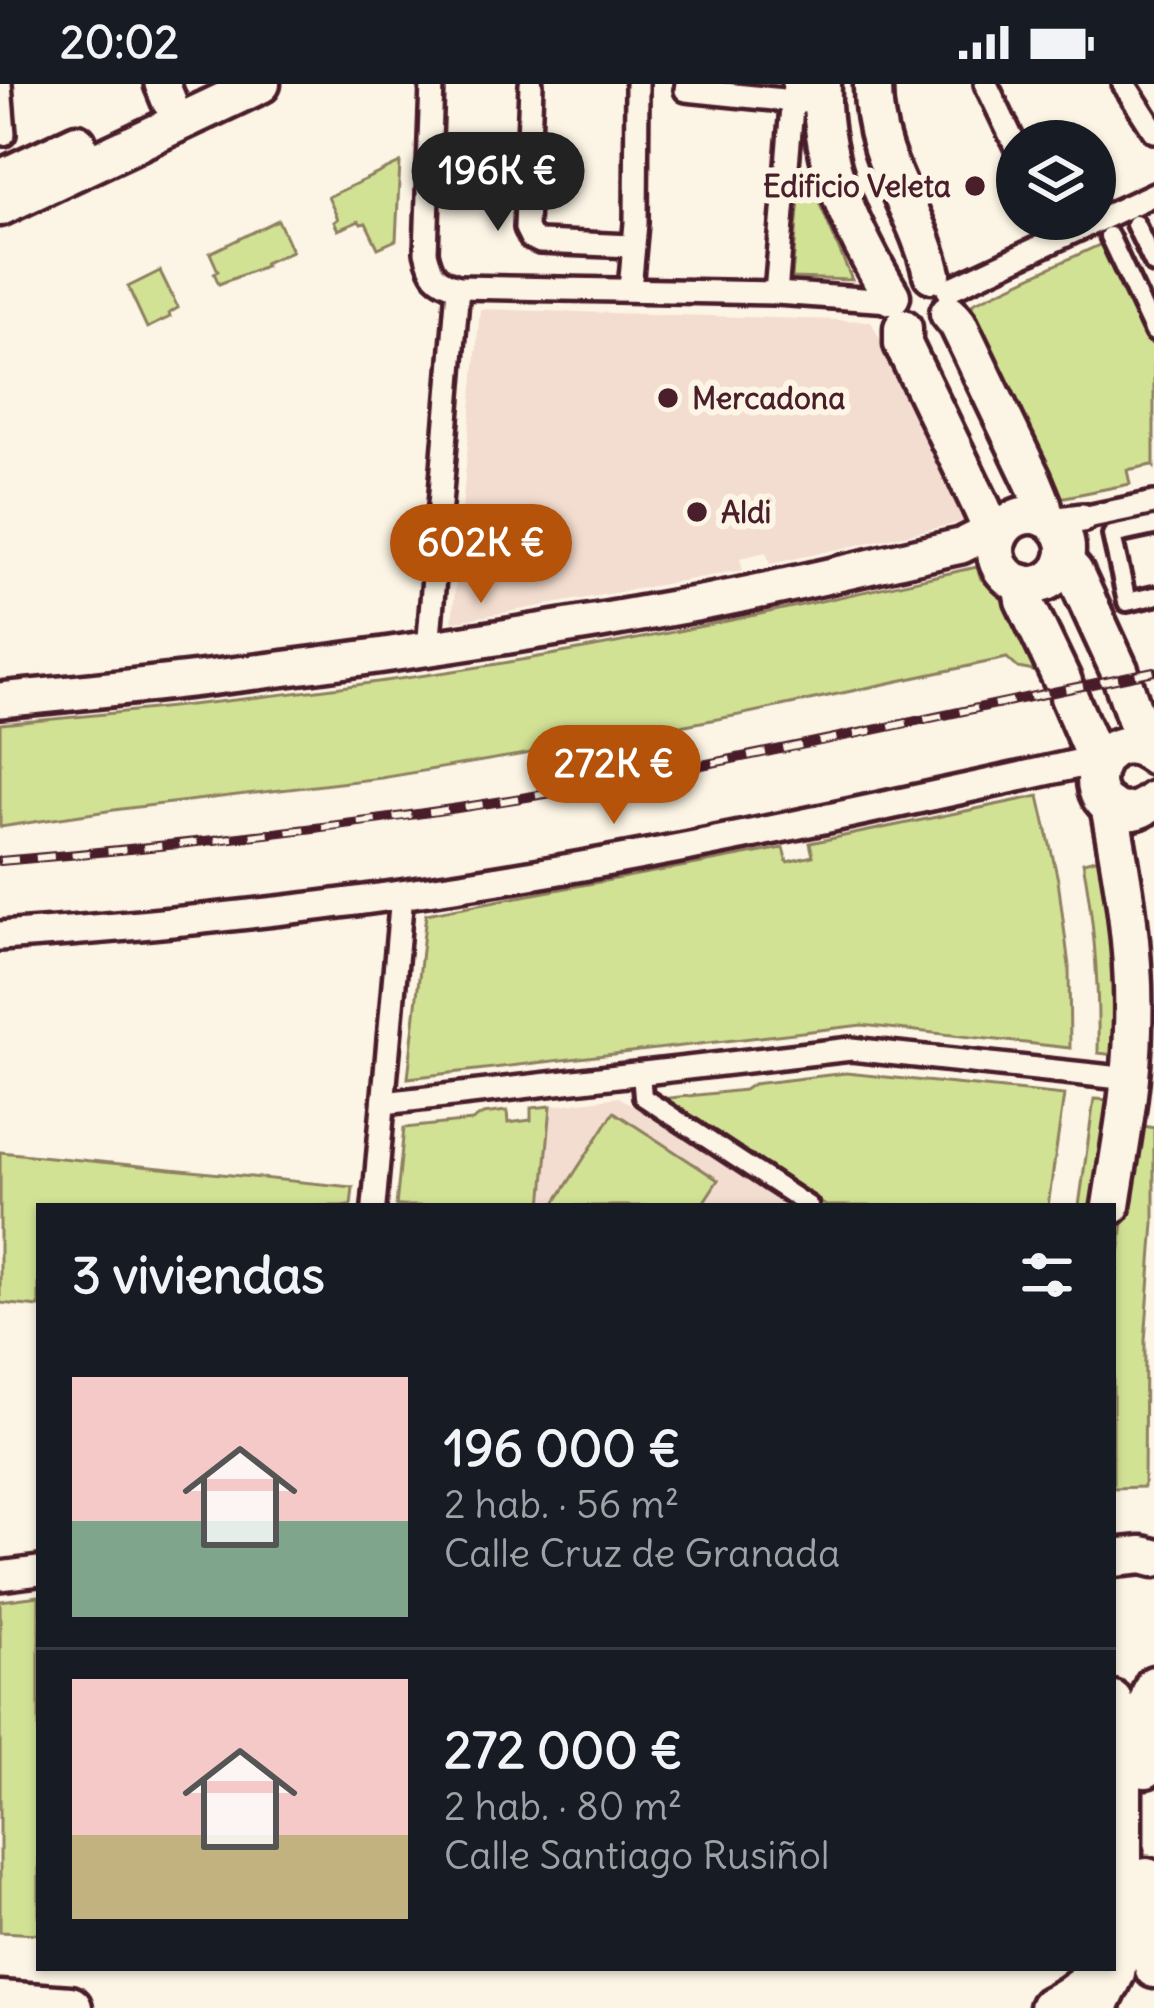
<!DOCTYPE html>
<html lang="es">
<head>
<meta charset="utf-8">
<style>
  :root { --surface:#171b24; --page:#20242c; --text:#f1f3f6; --muted:#9ea1a6; --line:#363941; --accent:#b45309 }
  body { margin:0; font-family:Delius,sans-serif; background:var(--page); color:var(--text); height:100vh; display:flex; flex-direction:column; font-size:45px; white-space:nowrap }
  * { box-sizing:border-box; margin:0 }
  p { font-size:39px; color:var(--muted) }
  .icon { flex:none; width:66px; height:66px; fill:none; stroke:currentColor; stroke-width:2; stroke-linecap:round; stroke-linejoin:round }
  .map { position:relative; flex:1; overflow:hidden }
  .details { position:absolute; left:36px; top:1119px; width:1080px; height:768px; display:flex; flex-direction:column; background:var(--surface); border-radius:0px; box-shadow:0 3px 9px #0004 }
  .details>* { flex:none }
  .tools { position:absolute; left:996px; top:36px; display:grid; gap:24px }
  .tools a { display:grid; place-items:center; width:120px; height:120px; border-radius:50%; background:var(--surface); box-shadow:0 3px 9px #0004; font-size:60px }
  .price { position:absolute; translate:-50% -102px; padding:0 27px; border-radius:42px; background:var(--accent); color:#fff; font-size:39px; line-height:78px; filter:drop-shadow(0 3px 6px #0008) }
  .price::after { content:''; position:absolute; left:50%; top:72px; width:36px; height:27px; margin-left:-18px; background:inherit; clip-path:polygon(0 0,100% 0,50% 100%) }
  .price.active { background:#222; color:#fff }
  ul { padding:0; list-style:none }
  li { display:flex; align-items:center; gap:36px; height:300px; padding:0 36px }
  li+li { border-top:3px solid var(--line) }
  li span { display:grid; place-items:center; flex:none; width:336px; height:240px; border-radius:0px; color:#555 }
  li>.icon { margin-inline-start:auto }
  span .icon { width:144px; height:144px; fill:#fffc; stroke-width:1 }
  li b { font-size:51px }
  h2 { display:flex; justify-content:space-between; align-items:center; height:144px; padding:0 36px; font-size:51px }
  .status { display:flex; justify-content:space-between; align-items:center; height:84px; padding:0 60px; background:var(--surface); direction:ltr }
  .status svg { height:33px; fill:currentColor }
  .map>svg:first-child { display:block }
  .built { fill:#f3ddd0 }
  .green { fill:#d2e295; stroke:#8e8060; stroke-width:3 }
  .lines { fill:none; stroke-linecap:round; stroke-linejoin:round }
  .pedestrian-casing { stroke:#4a1f2b; stroke-width:26 }
  .minor-casing { stroke:#4a1f2b; stroke-width:30 }
  .tertiary-casing { stroke:#4a1f2b; stroke-width:36 }
  .secondary-casing { stroke:#4a1f2b; stroke-width:42 }
  .primary-casing { stroke:#4a1f2b; stroke-width:45 }
  .motorway-casing { stroke:#4a1f2b; stroke-width:51 }
  .pedestrian { stroke:#fcf5e5; stroke-width:16 }
  .minor { stroke:#fcf5e5; stroke-width:21 }
  .tertiary { stroke:#fcf5e5; stroke-width:27 }
  .secondary { stroke:#fcf5e5; stroke-width:33 }
  .primary { stroke:#fcf5e5; stroke-width:36 }
  .motorway { stroke:#fcf5e5; stroke-width:42 }
  .rail-casing { stroke:#4a1f2b; stroke-width:10 }
  .rail { stroke:#fcf5e5; stroke-width:6; stroke-dasharray:18; stroke-linecap:butt }
  .poi-dot { fill:#4a1f2b; stroke:#fcf5e5; stroke-width:4.5 }
  .labels { text-anchor:middle; dominant-baseline:central; stroke-width:12; stroke-linejoin:round; paint-order:stroke }
  .poi-label { font-size:30px; font-weight:bold; fill:#4a1f2b; stroke:#fcf5e5; text-anchor:start }
</style>
</head>
<body>
<div class="status"><b>20:02</b><svg viewBox="0 0 49 12"><path d="M0 12V9h3v3zM5 12V6h3v6zM10 12V3h3v9zM15 12V0h3v12zM26 1h20v11H26zM47 4h2v5h-2z"/></svg></div>
<div class="map">
<svg width="1154" height="1924" viewBox="0 0 1154 1924">
  <rect width="100%" height="100%" fill="#fcf5e5"/>
  <filter id="ink" filterUnits="userSpaceOnUse"><feTurbulence type="fractalNoise" baseFrequency=".00833" numOctaves="2"/><feDisplacementMap in="SourceGraphic" scale="24" xChannelSelector="R" yChannelSelector="G"/><feConvolveMatrix kernelMatrix="1 2 1 2 8 2 1 2 1" color-interpolation-filters="sRGB"/></filter>
  <g filter="url(#ink)">
    <g class="built">
      <path d="M480 225 871 237 968 437 770 480 766 468 740 474 743 486 452 538Z"/>
      <path d="M619 1013 701 1064 789 1122H542L551 1022Z"/>
    </g>
    <g class="green">
      <path d="M400 79 396 156 378 164 366 139 361 140 359 137 338 146 334 138 338 135 328 113Z"/>
      <path d="M801 92H808L852 196 792 194Z"/>
      <path d="M278 136 292 167 264 179 265 182 219 200 214 189 218 187 210 169Z"/>
      <path d="M1108 157 1154 256V383L1152 381 1127 386 1130 400 1060 414 971 226 973 219Z"/>
      <path d="M160 187 178 224 169 229 170 233 147 244 128 203Z"/>
      <path d="M977 483 981 495 1004 517 1039 588 1018 584 1007 574 739 631 561 664 381 694 121 725 0 743V640C184 623 368 603 550 571 693 546 835 514 977 483Z"/>
      <path d="M1039 712 1058 796 1069 882 1070 964 862 941 408 994 426 830 783 764 787 778 813 772 810 759Z"/>
      <path d="M1099 774C1112 842 1116 903 1115 971L1098 969C1099 904 1095 842 1083 778Z"/>
      <path d="M846 989 1064 1011 1048 1122H826L660 1015 744 1006 753 1000Z"/>
      <path d="M1094 1015 1110 1016 1094 1122H1079Z"/>
      <path d="M551 1022 542 1122H396L404 1044 472 1037 483 1030 507 1027 508 1039 531 1036V1024Z"/>
      <path d="M614 1028 718 1096 701 1122H560L555 1119Z"/>
      <path d="M1134 1040 1154 1044V1139L1145 1257 1144 1403 1113 1404V1224Z"/>
      <path d="M0 1068 353 1103 351 1122H39V1223L0 1219Z"/>
      <path d="M39 1512V1850L0 1848V1517Z"/>
    </g>
    <g class="lines">
      <g class="pedestrian-casing">
        <g id="pedestrian">
          <path d="M1135 140 1154 180"/>
          <path d="M1109 152 1154 248"/>
          <path d="M1154 442 1112 451 1127 518 1154 512"/>
          <path d="M641 989 643 1013 809 1122"/>
        </g>
      </g>
      <g class="minor-casing">
        <g id="minor">
          <path d="M0 0 4 50"/>
          <path d="M531 0 526 144 531 154 540 158 632 162"/>
          <path d="M687 0 686 6 803 18"/>
          <path d="M986 0 1017 65"/>
          <path d="M1124 0 1154 47"/>
          <path d="M458 203 776 209 890 217"/>
          <path d="M630 205 636 139 637 0"/>
          <path d="M948 206 1154 110"/>
          <path d="M776 209 794 0"/>
          <path d="M1082 434 1154 419"/>
          <path d="M428 566 458 203C436 197 431 190 426 168L432 0"/>
          <path d="M384 1019 851 965 1130 995"/>
          <path d="M374 1122 402 811"/>
        </g>
      </g>
      <g class="tertiary-casing">
        <g id="tertiary">
          <path d="M1052 438 1082 434"/>
          <path d="M0 852C134 843 267 830 400 811 629 779 856 729 1082 679L1099 680"/>
          <path d="M0 1492 39 1487"/>
        </g>
      </g>
      <g class="secondary-casing">
        <g id="secondary">
          <path d="M162 0 169 17"/>
          <path d="M0 616C239 594 476 561 712 517 795 501 878 480 961 462L979 453H998"/>
        </g>
      </g>
      <g class="primary-casing">
        <g id="primary">
          <path d="M822 0C819 78 852 146 891 212"/>
          <path d="M873 0C872 78 916 121 932 190"/>
          <path d="M0 95 77 59"/>
          <path d="M0 123 261 0"/>
          <path d="M949 229 958 240 1033 397 1042 419 1045 434"/>
          <path d="M903 244V260L981 422 989 440 1001 448"/>
          <circle cx="1031" cy="466" r="35"/>
          <path d="M1064 477 1074 488 1119 586 1147 667"/>
          <path d="M1021 499 1024 516 1063 598"/>
          <path d="M1069 613 1090 662 1103 674"/>
          <path d="M1154 672C1107 634 1072 709 1117 726 1132 731 1143 725 1154 716"/>
          <path d="M1109 721C1123 795 1136 869 1133 945 1132 1004 1120 1063 1111 1122"/>
          <path d="M1113 1474 1142 1471 1154 1474"/>
          <path d="M1146 1685C1146 1658 1142 1626 1154 1601"/>
          <path d="M1146 1813 1144 1854 1154 1885"/>
          <path d="M1099 1924 1116 1889 1123 1845V1671L1121 1635 1113 1616"/>
        </g>
      </g>
      <g class="motorway-casing">
        <g id="motorway">
          <path d="M1147 1796 1154 1821"/>
          <path d="M1113 1862 1123 1845"/>
          <path d="M0 1919 70 1924"/>
          <path d="M1051 1924C1072 1914 1086 1903 1100 1884"/>
        </g>
      </g>
      <use href="#pedestrian" class="pedestrian"/>
      <use href="#minor" class="minor"/>
      <use href="#tertiary" class="tertiary"/>
      <use href="#secondary" class="secondary"/>
      <use href="#primary" class="primary"/>
      <use href="#motorway" class="motorway"/>
      <g class="rail-casing">
        <path id="rail" d="M0 777C202 760 403 736 603 700 787 666 970 625 1154 587"/>
      </g>
      <use href="#rail" class="rail"/>
    </g>
  </g>
  <g class="poi-dot">
    <circle cx="975" cy="102" r="12"/>
    <circle cx="668" cy="314" r="12"/>
    <circle cx="697" cy="428" r="12"/>
  </g>
  <g class="labels">
    <g class="poi-label">
      <text x="951" y="102" text-anchor="end">Edificio Veleta</text>
      <text x="692" y="314">Mercadona</text>
      <text x="721" y="428">Aldi</text>
    </g>
  </g>
</svg>
<div class="tools">
<a><svg class="icon" aria-label="layers" viewBox="0 0 24 24"><path d="M12 4l9 5-9 5-9-5zM3 14l9 5 9-5"/></svg></a>
</div>
<b class="price active" style="left:498px;top:150px">196K €</b>
<b class="price" style="left:481px;top:522px">602K €</b>
<b class="price" style="left:614px;top:743px">272K €</b>
<section class="details">
<h2>3 viviendas<svg class="icon" aria-label="filters" viewBox="0 0 24 24"><path d="M4 7h16M4 17h16"/><circle cx="9" cy="7" r="2"/><circle cx="15" cy="17" r="2"/></svg></h2>
<ul>
<li><span style="background:linear-gradient(#f6c9c9 60%,#7fa58c 0)"><svg class="icon" aria-label="home" viewBox="0 0 24 24"><path d="M3 11l9-7 9 7M6 9v11h12V9"/></svg></span><div><b>196 000 €</b><p>2 hab. · 56 m²</p><p>Calle Cruz de Granada</p></div></li>
<li><span style="background:linear-gradient(#f6c9c9 65%,#c2b280 0)"><svg class="icon" aria-label="home" viewBox="0 0 24 24"><path d="M3 11l9-7 9 7M6 9v11h12V9"/></svg></span><div><b>272 000 €</b><p>2 hab. · 80 m²</p><p>Calle Santiago Rusiñol</p></div></li>
</ul>
</section>
</div>
</body>
</html>
